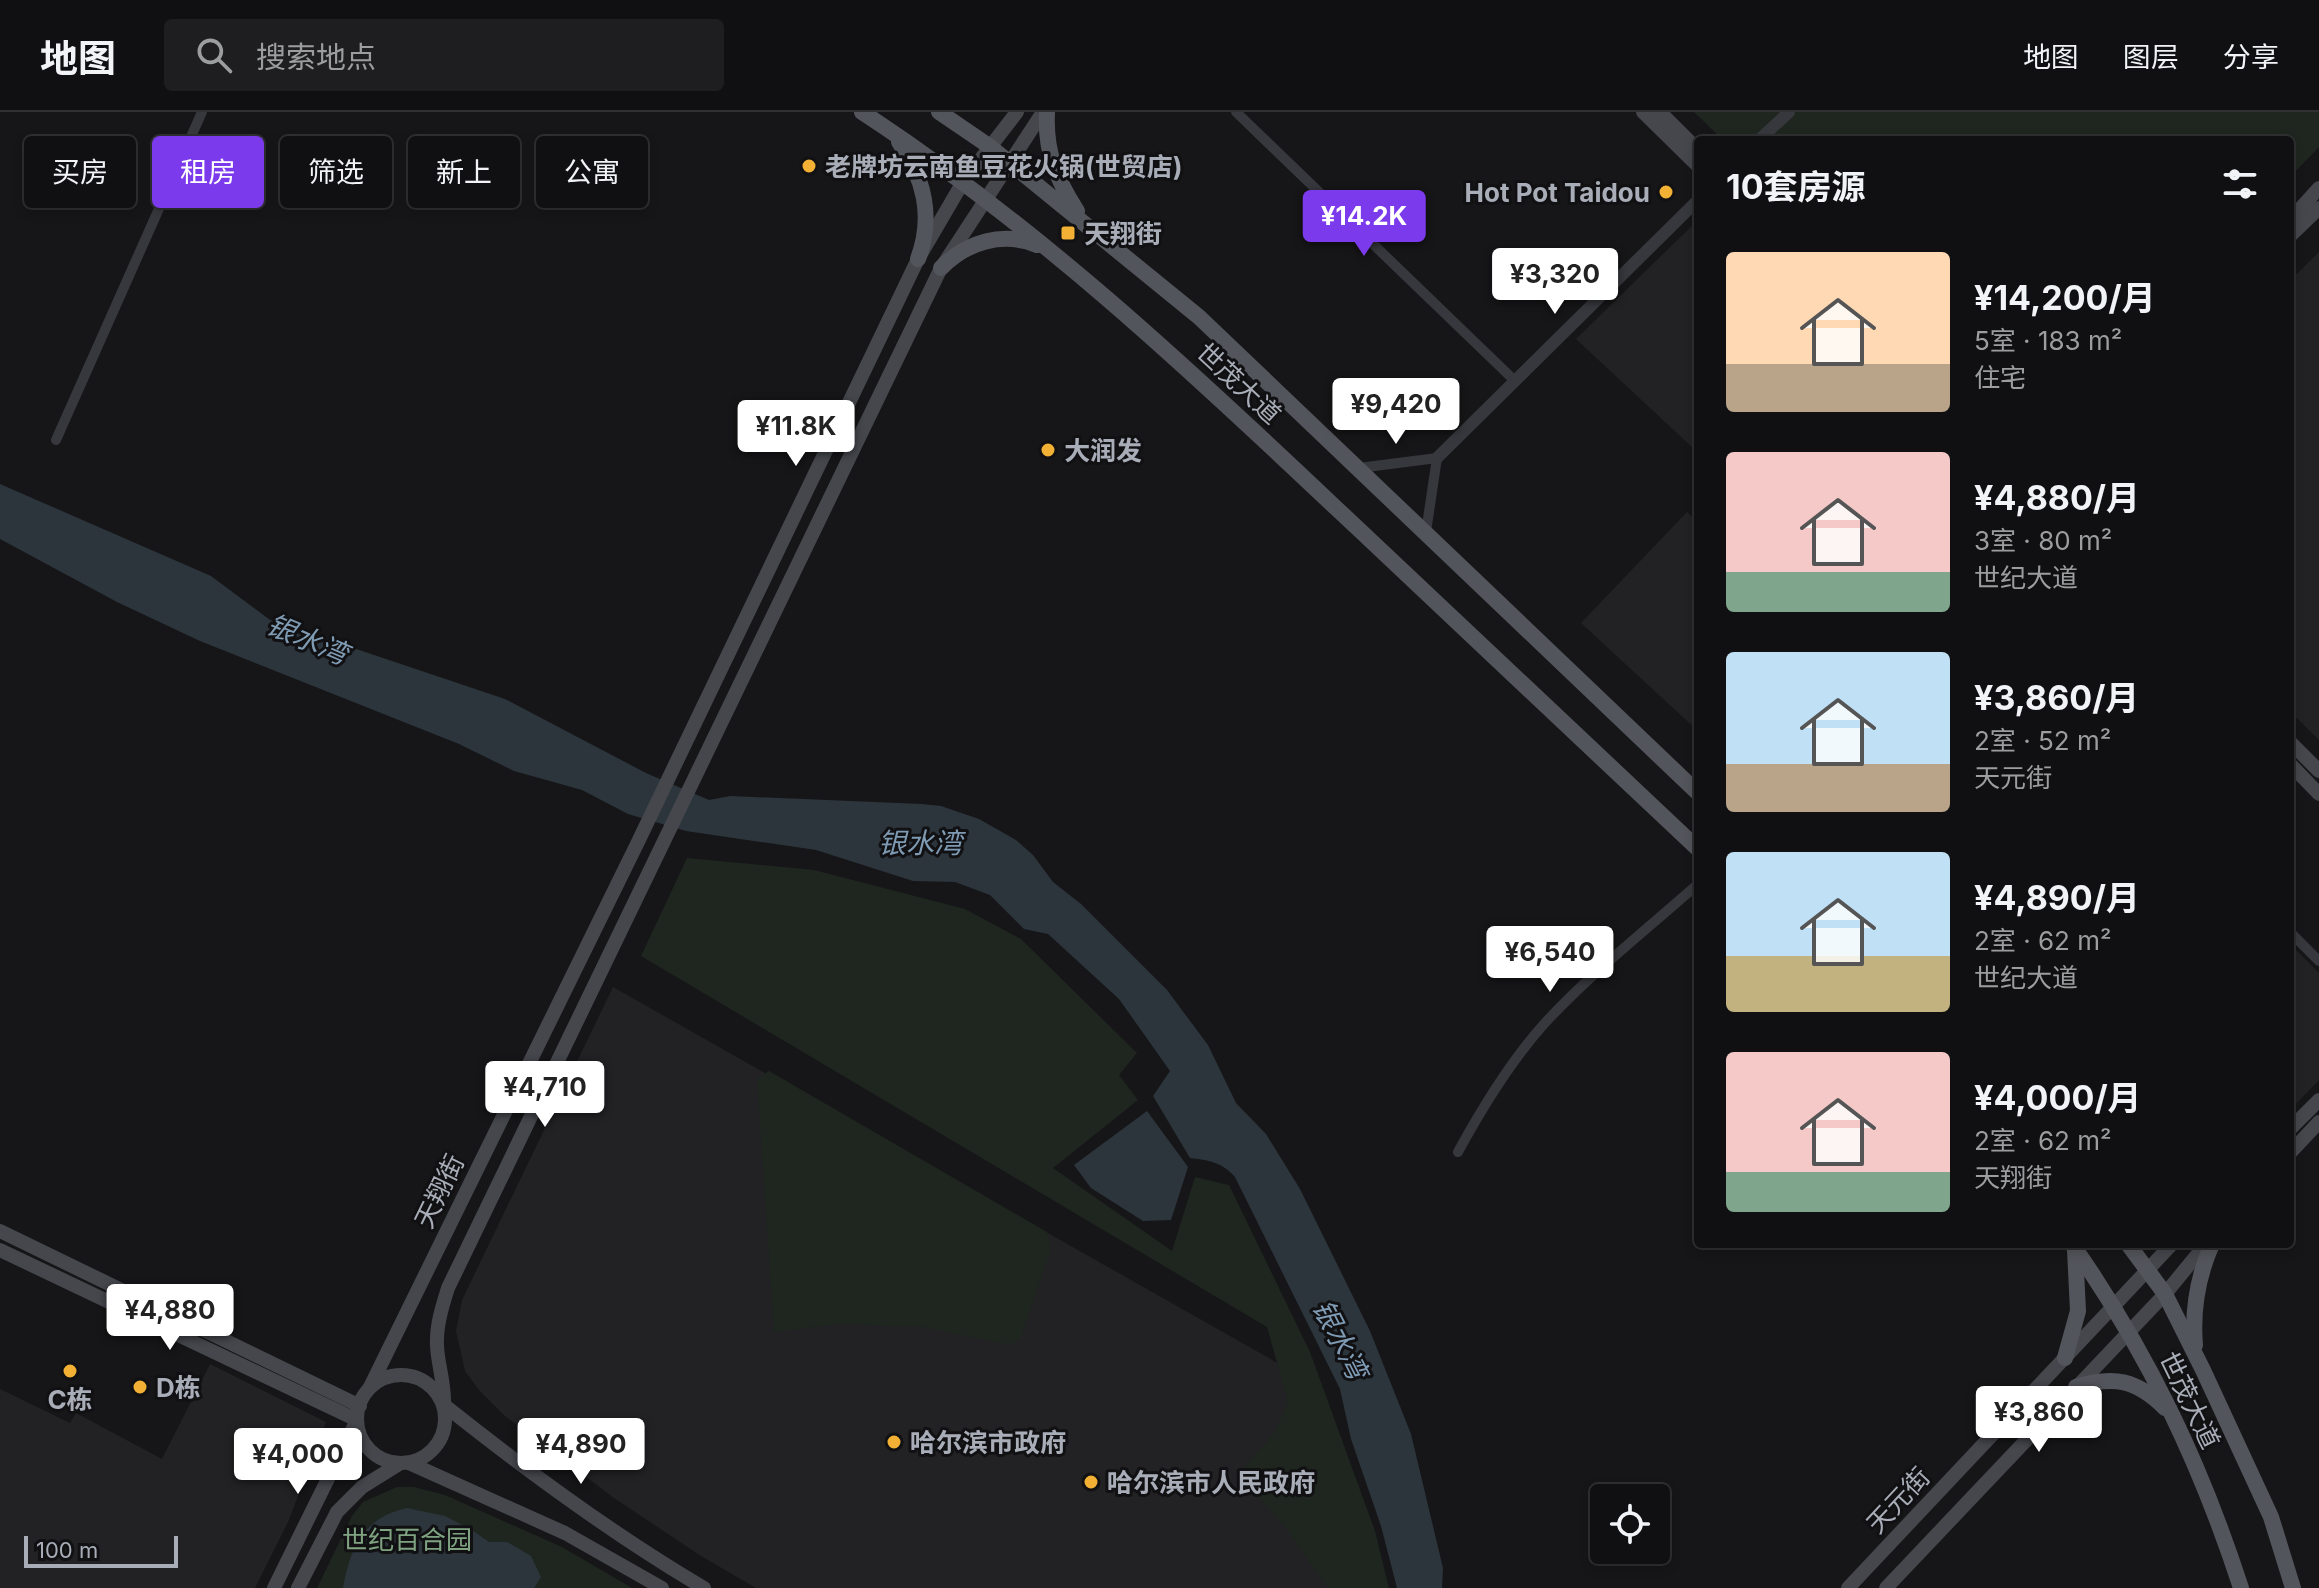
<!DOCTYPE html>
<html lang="zh">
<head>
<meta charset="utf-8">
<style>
  :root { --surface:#101012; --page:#1e1e20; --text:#f1f3f6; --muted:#9c9d9f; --line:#303032; --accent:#7c3aed }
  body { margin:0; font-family:Inter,"Noto Sans SC",sans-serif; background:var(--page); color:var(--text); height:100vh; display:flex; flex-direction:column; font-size:30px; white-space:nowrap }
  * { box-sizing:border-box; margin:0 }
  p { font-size:26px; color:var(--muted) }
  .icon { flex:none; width:44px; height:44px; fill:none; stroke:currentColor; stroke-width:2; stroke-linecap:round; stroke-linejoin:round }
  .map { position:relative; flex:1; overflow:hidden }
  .side { position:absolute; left:1694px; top:24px; width:600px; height:1112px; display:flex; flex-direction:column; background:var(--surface); border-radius:8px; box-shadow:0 4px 12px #0003,0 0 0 2px var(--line) }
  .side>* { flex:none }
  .top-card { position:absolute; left:24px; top:24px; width:760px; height:72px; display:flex; gap:16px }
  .tools { position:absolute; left:1590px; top:1372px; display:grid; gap:16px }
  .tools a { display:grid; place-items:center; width:80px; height:80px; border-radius:8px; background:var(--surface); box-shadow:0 4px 12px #0003,0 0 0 2px var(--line); font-size:40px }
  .scale { position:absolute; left:24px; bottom:20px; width:154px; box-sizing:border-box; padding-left:8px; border:4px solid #a8adb8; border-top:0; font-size:22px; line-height:28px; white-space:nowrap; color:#a8adb8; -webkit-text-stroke:6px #111113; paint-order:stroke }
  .price { position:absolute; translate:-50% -68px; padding:0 18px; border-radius:8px; background:#fff; color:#222; font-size:26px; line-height:52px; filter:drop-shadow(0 2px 4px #0008) }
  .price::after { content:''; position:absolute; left:50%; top:48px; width:24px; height:18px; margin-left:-12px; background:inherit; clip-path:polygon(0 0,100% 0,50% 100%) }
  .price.current { background:var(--accent); color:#fff }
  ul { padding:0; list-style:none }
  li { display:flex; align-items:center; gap:24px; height:200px; padding:0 32px }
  li span { display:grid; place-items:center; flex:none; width:224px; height:160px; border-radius:8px; color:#555 }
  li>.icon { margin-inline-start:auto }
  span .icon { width:96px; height:96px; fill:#fffc; stroke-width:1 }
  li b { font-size:34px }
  h2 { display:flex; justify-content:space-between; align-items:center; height:96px; padding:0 32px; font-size:34px }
  .chip { padding:0 28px; border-radius:8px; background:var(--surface); box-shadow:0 4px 12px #0003,0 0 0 2px var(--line); font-size:28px; line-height:72px }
  .chip.current { background:var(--accent); color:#fff }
  header { display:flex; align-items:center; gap:48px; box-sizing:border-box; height:112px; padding:0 40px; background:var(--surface); border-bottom:2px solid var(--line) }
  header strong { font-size:38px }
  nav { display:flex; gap:44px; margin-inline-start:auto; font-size:28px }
  .search { width:560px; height:72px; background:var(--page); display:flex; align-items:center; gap:20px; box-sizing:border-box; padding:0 28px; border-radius:8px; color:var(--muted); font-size:30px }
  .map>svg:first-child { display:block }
  .built { fill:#222225 }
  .green { fill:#1e261f }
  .water { fill:#2c353c }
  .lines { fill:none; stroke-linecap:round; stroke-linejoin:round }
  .minor { stroke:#37383d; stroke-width:10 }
  .tertiary { stroke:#37383d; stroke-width:12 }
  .secondary { stroke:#45474d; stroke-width:14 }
  .primary { stroke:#53555c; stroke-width:16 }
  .poi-dot { fill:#f2b134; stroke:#111113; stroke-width:3 }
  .labels { text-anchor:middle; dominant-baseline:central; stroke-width:6; stroke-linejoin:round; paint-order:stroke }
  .poi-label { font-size:26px; font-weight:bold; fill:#a8adb8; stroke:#111113; text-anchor:start }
  .street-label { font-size:26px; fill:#a8adb8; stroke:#111113 }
  .park-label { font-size:26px; fill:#7fa381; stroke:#111113 }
  .water-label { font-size:28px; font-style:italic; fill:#7f9bb3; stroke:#111113 }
</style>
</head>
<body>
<header>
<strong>地图</strong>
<div class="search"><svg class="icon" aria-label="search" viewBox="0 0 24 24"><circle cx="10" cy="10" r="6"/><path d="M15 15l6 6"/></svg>搜索地点</div>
<nav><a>地图</a><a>图层</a><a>分享</a></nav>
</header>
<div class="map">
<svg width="2319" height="1476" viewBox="0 0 2319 1476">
  <rect width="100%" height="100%" fill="#161618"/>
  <g class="built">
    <path d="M1698 108V330L1693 336 1576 227Z"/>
    <path d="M2319 140V628L2290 599V169Z"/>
    <path d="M1687 400 1698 411V619L1581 511Z"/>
    <path d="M2290 832 2319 861V968L2290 998Z"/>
    <path d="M613 875 1313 1271 1376 1476H756L701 1444 614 1386 505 1304 479 1278 465 1259 456 1219 462 1188Z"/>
    <path d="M210 1252 326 1310 289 1408 255 1476H0V1277L70 1311 76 1301 162 1347Z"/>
  </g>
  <g class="green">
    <path d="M1694 0H2319V35L2290 65V28H1723Z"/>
    <path d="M687 746 814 758 965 797 1021 827 1137 941 1119 963 1138 988 1053 1056 1172 1139 1195 1065 1229 1073 1310 1240 1375 1419 1389 1476H1328L1285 1415 1246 1371 1243 1357 1275 1320 1288 1290 1267 1215 641 844Z"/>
    <path d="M769 959 1047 1120 1051 1137 1021 1226 1010 1233 923 1215 840 1212 774 1220 757 967Z"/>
    <path d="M397 1375H414L445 1383 562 1435 632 1476H317L352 1404 363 1390Z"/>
  </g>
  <g class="water">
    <path d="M0 372 211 464 270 508 505 587 646 661 709 688 730 684 922 692 941 694 979 707 1016 728 1033 743 1053 770 1081 792 1167 878 1208 933 1236 991 1266 1022 1300 1077 1370 1219 1411 1322 1443 1456 1442 1476H1397L1381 1414 1351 1327 1340 1277 1235 1065C1222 1050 1208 1048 1190 1046L1153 984 1170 959 1119 887 1048 822 1024 817 990 783 955 770 913 769 816 738 686 719 628 702 582 678 514 659 459 632 200 529 117 490 0 427Z"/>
    <path d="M1147 999 1188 1055 1171 1108 1143 1109 1091 1076 1074 1053Z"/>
    <path d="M407 1396 445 1404 472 1418 489 1430H507L516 1435 531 1444 541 1465 534 1476H343C351 1434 363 1406 407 1396Z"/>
  </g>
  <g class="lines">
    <g class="minor">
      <path d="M1236 0 1515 269"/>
      <path d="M56 328 202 0"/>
      <path d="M1359 356 1437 346 1426 420"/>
      <path d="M2290 820 2319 849"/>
      <path d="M1458 1040C1482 996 1510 950 1544 912 1591 861 1646 818 1698 772"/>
    </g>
    <g class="tertiary">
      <path d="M1759 28 1789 0"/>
      <path d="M1437 346 1698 88"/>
    </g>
    <g class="secondary">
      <path d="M1643 0 1698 54"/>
      <path d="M1660 0 1698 38"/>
      <path d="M2290 108 2319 76"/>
      <path d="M2290 124 2319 96"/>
      <path d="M2290 630 2319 659"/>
      <path d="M2290 652 2319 682"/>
      <path d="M2290 1017 2319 988"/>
      <path d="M2290 1041 2319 1010"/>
      <path d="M0 1119 360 1294"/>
      <path d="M0 1138 357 1308 274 1476"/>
      <circle cx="401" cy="1307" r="44"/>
      <path d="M370 1275 637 732 918 147 963 70 1017 0"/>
      <path d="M409 1351 565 1421 662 1476"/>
      <path d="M298 1476 337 1400 362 1375 399 1352"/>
      <path d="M704 1476C612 1422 527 1359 444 1293 445 1272 438 1254 437 1234 436 1214 442 1195 448 1176L941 156 1043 0"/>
      <path d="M1848 1476 2172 1132"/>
      <path d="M1886 1476 2165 1182 2206 1132"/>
    </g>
    <g class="primary">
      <path d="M862 0C1035 113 1186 254 1336 396 1457 509 1577 623 1698 737"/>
      <path d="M939 0 989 34 1199 205 1698 681"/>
      <path d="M1047 0C1045 40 1056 66 1077 99"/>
      <path d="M899 30C924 66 934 104 918 147"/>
      <path d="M941 156C966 130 1003 119 1037 133"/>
      <path d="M2072 1132C2148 1241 2200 1350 2241 1476"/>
      <path d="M2128 1132 2165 1182 2203 1258 2271 1405 2293 1476"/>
      <path d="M2195 1233C2192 1198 2198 1164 2212 1132"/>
      <path d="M2065 1246 2078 1199 2075 1138"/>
      <path d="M2076 1275C2114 1263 2137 1268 2165 1296"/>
    </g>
  </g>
  <g class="poi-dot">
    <circle cx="809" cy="54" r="8"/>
    <circle cx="1666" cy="80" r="8"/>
    <rect x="1060" y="113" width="16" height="16" rx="4"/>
    <circle cx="1048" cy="338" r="8"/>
    <circle cx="70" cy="1259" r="8"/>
    <circle cx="140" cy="1275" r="8"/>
    <circle cx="894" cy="1330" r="8"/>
    <circle cx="1091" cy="1370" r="8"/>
  </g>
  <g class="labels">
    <g class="poi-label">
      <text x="825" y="54">老牌坊云南鱼豆花火锅(世贸店)</text>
      <text x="1650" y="80" text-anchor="end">Hot Pot Taidou</text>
      <text x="1084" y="121">天翔街</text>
      <text x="1064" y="338">大润发</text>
      <text x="156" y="1275">D栋</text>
      <text x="70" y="1287" text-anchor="middle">C栋</text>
      <text x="910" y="1330">哈尔滨市政府</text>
      <text x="1107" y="1370">哈尔滨市人民政府</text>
    </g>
    <g class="street-label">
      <text transform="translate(1239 271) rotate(43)">世茂大道</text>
      <text transform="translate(439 1079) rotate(-64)">天翔街</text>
      <text transform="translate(2190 1288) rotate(64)">世茂大道</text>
      <text transform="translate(1898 1388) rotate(-47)">天元街</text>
    </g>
    <g class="park-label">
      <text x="407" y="1427">世纪百合园</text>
    </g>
    <g class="water-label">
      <text transform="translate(307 527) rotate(23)">银水湾</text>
      <text x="920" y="731">银水湾</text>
      <text transform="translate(1340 1227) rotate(63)">银水湾</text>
    </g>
  </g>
</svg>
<div class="tools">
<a><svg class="icon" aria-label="locate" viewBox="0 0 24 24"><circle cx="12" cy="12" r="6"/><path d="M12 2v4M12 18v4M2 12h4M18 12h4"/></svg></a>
</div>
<div class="scale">100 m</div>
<b class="price current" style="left:1364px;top:146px">¥14.2K</b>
<b class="price" style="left:1555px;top:204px">¥3,320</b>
<b class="price" style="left:1396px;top:334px">¥9,420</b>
<b class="price" style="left:796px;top:356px">¥11.8K</b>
<b class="price" style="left:1550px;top:882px">¥6,540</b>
<b class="price" style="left:545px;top:1017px">¥4,710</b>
<b class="price" style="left:170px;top:1240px">¥4,880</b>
<b class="price" style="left:2039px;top:1342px">¥3,860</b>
<b class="price" style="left:581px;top:1374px">¥4,890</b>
<b class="price" style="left:298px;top:1384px">¥4,000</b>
<div class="top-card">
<a class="chip">买房</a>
<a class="chip current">租房</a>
<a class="chip">筛选</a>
<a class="chip">新上</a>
<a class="chip">公寓</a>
</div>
<section class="side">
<h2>10套房源<svg class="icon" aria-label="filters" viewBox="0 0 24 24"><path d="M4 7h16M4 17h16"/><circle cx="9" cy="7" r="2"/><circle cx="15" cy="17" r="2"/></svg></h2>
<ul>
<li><span style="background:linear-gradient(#ffd9b3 70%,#b9a48a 0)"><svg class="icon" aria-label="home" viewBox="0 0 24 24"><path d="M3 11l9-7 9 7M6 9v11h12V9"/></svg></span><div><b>¥14,200/月</b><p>5室 · 183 m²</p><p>住宅</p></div></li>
<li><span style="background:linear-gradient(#f6c9c9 75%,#7fa58c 0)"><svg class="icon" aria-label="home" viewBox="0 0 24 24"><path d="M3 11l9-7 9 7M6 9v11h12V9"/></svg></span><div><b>¥4,880/月</b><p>3室 · 80 m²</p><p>世纪大道</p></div></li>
<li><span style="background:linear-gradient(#bfe0f5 70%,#b9a48a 0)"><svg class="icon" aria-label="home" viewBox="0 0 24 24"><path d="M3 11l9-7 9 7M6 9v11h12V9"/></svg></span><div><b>¥3,860/月</b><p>2室 · 52 m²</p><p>天元街</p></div></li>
<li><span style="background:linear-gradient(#bfe0f5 65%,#c2b280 0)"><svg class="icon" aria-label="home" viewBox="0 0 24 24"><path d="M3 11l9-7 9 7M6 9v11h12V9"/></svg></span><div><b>¥4,890/月</b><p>2室 · 62 m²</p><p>世纪大道</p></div></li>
<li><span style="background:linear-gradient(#f6c9c9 75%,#7fa58c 0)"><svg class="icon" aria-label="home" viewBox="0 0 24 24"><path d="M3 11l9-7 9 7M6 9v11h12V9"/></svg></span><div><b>¥4,000/月</b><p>2室 · 62 m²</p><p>天翔街</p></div></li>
</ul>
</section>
</div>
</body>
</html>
